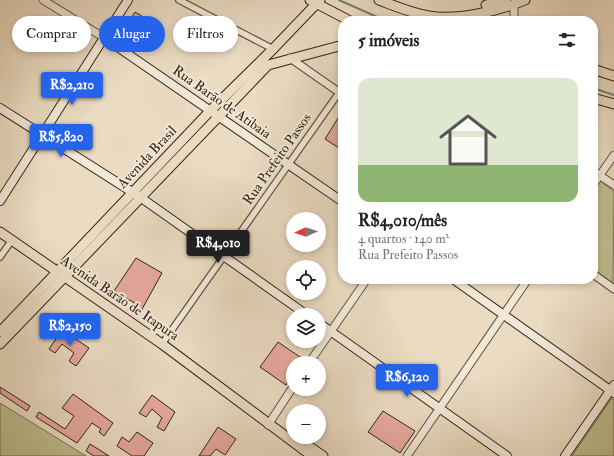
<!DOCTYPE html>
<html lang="pt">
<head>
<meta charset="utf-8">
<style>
  :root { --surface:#fff; --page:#f6f6f6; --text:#222; --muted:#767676; --line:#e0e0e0; --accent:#2563eb }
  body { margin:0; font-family:"IM FELL Double Pica",serif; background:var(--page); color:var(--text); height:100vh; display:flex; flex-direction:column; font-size:15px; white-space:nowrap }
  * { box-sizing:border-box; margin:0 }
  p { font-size:13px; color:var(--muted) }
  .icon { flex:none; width:22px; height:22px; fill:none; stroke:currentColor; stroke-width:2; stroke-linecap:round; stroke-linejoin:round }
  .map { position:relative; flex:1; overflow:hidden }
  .side { position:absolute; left:338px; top:16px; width:260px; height:268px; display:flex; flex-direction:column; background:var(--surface); border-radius:16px; box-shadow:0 2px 6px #0003 }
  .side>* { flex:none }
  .guide { position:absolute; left:12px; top:16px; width:266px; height:36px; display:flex; gap:8px }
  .needle { width:26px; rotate:267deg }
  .buttons { position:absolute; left:286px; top:212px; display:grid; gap:8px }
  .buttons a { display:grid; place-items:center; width:40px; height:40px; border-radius:50%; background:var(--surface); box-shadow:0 2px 6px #0003; font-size:20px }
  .price { position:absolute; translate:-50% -34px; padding:0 9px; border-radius:4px; background:var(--accent); color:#fff; font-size:13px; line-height:26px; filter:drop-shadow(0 1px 2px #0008) }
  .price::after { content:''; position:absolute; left:50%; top:24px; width:12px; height:9px; margin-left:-6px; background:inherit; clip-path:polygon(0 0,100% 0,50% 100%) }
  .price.current { background:#222; color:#fff }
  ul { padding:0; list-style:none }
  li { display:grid; align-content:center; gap:8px; height:212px; padding:0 20px }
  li+li { border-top:1px solid var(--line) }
  li span { display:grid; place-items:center; height:124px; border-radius:12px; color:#555 }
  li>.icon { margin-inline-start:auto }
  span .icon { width:72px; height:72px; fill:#fffc; stroke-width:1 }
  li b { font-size:17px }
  h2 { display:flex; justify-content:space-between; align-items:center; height:48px; padding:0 20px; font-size:17px }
  .tag { padding:0 14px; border-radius:18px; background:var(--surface); box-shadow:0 2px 6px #0003; font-size:14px; line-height:36px }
  .tag.current { background:var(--accent); color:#fff }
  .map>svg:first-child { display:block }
  .green { fill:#bebe8e; stroke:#787152 }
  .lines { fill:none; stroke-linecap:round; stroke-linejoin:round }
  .stream { stroke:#707f76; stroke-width:2 }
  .building { fill:#e5a89d; stroke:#332417 }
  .minor-casing { stroke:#615242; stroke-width:8 }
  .tertiary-casing { stroke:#615242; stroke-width:9 }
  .secondary-casing { stroke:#332417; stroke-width:10 }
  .primary-casing { stroke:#332417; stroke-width:11 }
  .minor { stroke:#f1e8d7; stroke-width:5.5 }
  .tertiary { stroke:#f1e8d7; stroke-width:7 }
  .secondary { stroke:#f1e8d7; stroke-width:8 }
  .primary { stroke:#eadbc2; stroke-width:9 }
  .labels { text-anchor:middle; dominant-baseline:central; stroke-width:4; stroke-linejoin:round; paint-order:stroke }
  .street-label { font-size:14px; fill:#332417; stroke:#f1e8d7 }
</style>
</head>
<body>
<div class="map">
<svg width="614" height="456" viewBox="0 0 614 456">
  <rect width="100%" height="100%" fill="#eadbc2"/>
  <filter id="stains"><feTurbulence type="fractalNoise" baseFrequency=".005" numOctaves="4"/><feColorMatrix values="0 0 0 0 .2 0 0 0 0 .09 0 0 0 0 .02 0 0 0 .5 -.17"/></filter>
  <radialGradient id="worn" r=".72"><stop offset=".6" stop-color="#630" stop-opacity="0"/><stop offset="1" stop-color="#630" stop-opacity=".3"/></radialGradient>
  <g class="green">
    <path d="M599 180 614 191 613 283 593 269V190Z"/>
    <path d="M612 398 614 400V456H572Z"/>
    <path d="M0 403 86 456H0Z"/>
  </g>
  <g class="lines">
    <g class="stream">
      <path d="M339 0 384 20"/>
      <path d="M593 88 614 95"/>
    </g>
  </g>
  <g class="building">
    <path d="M135 12 145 18 129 46 118 39Z"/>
    <path d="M343 110V141L339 148 325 139Z"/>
    <path d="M136 258 162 273 141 311 136 307 138 305 114 291Z"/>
    <path d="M62 330 89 348 76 366 69 361 74 353 62 344 55 353 49 349Z"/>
    <path d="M278 342 303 359 301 363H293V374L286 385 260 367Z"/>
    <path d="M0 387 30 406 27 411 0 393Z"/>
    <path d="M73 394 113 423 104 436 99 432 101 429 92 423 77 443 36 417 39 412 65 429 74 416 62 408Z"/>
    <path d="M152 395 175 412 164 431 157 427 162 418 152 409 146 417 139 413Z"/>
    <path d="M383 411 415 431 400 453 368 432Z"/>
    <path d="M218 427 236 439 225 455 216 449 210 456H199Z"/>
    <path d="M137 432 153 443 144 456H132L117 446 122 437 129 442Z"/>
    <path d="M90 444 109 456H94L86 451Z"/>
  </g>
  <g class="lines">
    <g class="minor-casing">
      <g id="minor">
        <path d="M179 0 273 49"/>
        <path d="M0 257 12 240"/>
        <path d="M162 344 343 87"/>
      </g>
    </g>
    <g class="tertiary-casing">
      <g id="tertiary">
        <path d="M43 0 103 37"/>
        <path d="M514 5V21"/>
        <path d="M290 58 343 95"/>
        <path d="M593 171 614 185"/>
        <path d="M593 185 614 155"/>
        <path d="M593 274 614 289"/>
        <path d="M309 363 367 279"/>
        <path d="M268 425 293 387"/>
        <path d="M407 456 528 279"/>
      </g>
    </g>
    <g class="secondary-casing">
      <g id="secondary">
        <path d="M103 37 343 202"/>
        <path d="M0 108 140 197 307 315"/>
        <path d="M0 201 128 0"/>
        <path d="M453 279 614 393"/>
        <path d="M319 323 507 456"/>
        <path d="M565 456 614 385"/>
      </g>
    </g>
    <g class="primary-casing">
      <g id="primary">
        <path d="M310 0 350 21"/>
        <path d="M379 0C395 6 411 13 429 16 458 21 498 11 525 0"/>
        <path d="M486 5 506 0"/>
        <path d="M593 69 614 76"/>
        <path d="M593 98 614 104"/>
        <path d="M0 232 162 344 312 456"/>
        <path d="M0 332 211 110 273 49 320 0"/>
        <path d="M0 344 268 65 343 45"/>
        <path d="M301 441 323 456"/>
      </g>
    </g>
    <use href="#minor" class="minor"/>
    <use href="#tertiary" class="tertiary"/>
    <use href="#secondary" class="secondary"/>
    <use href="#primary" class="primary"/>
  </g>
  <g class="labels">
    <g class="street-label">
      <text transform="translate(222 102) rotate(35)">Rua Barão de Atibaia</text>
      <text transform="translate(147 157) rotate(-47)">Avenida Brasil</text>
      <text transform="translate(277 159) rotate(-55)">Rua Prefeito Passos</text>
      <text transform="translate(120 298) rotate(34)">Avenida Barão de Itapura</text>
    </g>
  </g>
  <rect width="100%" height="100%" filter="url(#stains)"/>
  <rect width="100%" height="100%" fill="url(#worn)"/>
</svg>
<div class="buttons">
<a><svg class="needle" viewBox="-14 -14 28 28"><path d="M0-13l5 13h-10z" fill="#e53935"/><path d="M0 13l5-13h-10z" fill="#767676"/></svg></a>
<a><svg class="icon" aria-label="locate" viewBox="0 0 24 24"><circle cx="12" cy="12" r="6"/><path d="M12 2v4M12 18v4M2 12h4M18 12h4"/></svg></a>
<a><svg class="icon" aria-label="layers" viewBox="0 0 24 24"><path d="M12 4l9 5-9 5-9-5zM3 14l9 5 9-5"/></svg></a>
<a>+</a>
<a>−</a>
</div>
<b class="price" style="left:72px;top:106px">R$2,210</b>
<b class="price" style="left:61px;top:158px">R$5,820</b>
<b class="price current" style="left:218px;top:264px">R$4,010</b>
<b class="price" style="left:70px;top:347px">R$2,150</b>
<b class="price" style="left:407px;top:398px">R$6,120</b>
<div class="guide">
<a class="tag">Comprar</a>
<a class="tag current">Alugar</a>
<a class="tag">Filtros</a>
</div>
<section class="side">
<h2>5 imóveis<svg class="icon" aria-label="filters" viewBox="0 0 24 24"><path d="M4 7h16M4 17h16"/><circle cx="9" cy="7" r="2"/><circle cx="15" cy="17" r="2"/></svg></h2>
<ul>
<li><span style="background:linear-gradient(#dfe7d0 70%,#8fb573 0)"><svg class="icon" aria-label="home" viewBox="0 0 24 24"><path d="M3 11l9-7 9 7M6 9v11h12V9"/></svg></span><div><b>R$4,010/mês</b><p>4 quartos · 140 m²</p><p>Rua Prefeito Passos</p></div></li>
</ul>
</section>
</div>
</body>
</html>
